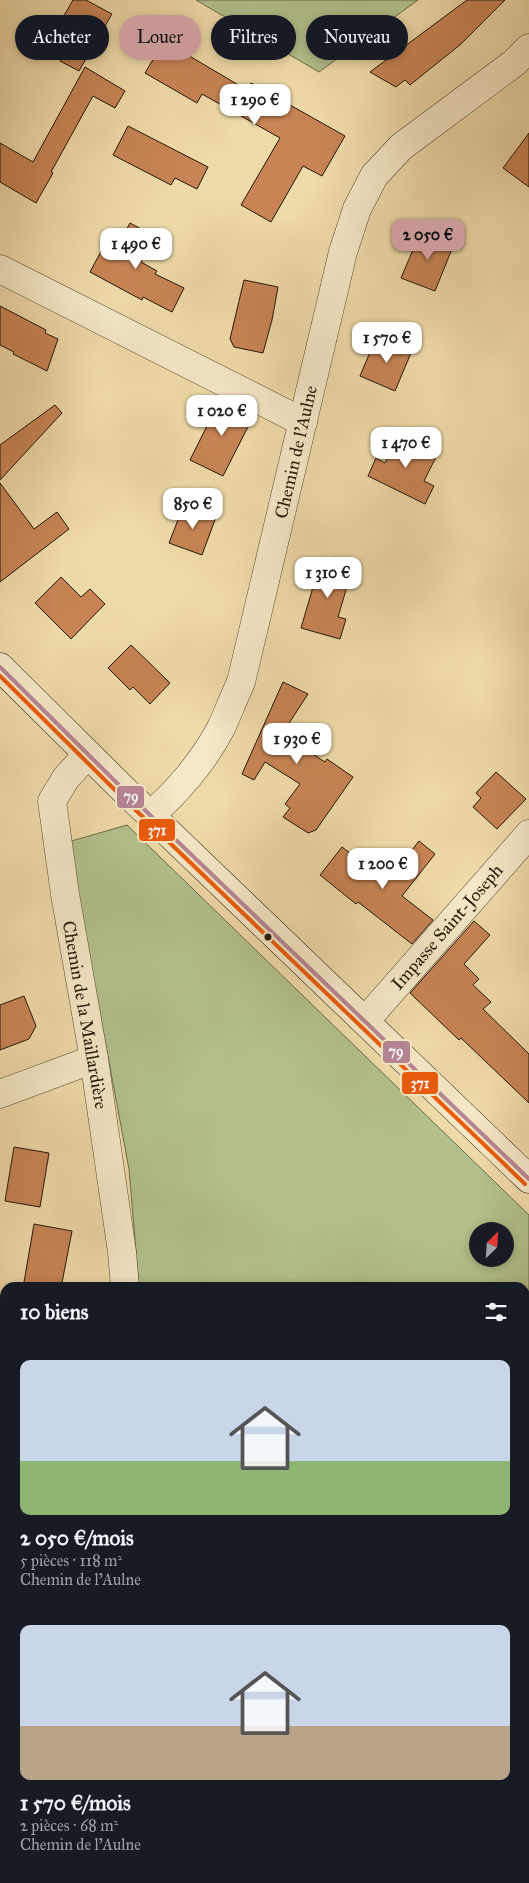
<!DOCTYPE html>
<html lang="fr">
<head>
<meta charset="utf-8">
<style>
  :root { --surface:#171b24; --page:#20242c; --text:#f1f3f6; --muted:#9ea1a6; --accent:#c59692 }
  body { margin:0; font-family:"IM FELL Great Primer",serif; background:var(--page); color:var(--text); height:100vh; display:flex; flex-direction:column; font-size:19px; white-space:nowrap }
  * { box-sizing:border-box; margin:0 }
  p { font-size:16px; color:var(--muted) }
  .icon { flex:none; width:28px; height:28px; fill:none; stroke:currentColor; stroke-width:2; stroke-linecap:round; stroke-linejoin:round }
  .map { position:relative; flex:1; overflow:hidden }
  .details { position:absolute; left:0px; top:1282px; width:530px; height:601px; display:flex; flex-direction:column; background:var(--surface); border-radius:15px 15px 0 0; box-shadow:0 2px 8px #0003 }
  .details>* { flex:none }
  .guide { position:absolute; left:15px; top:15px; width:500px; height:45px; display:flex; gap:10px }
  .needle { width:32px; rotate:25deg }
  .controls { position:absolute; left:469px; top:1222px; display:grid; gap:10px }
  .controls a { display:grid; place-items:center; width:45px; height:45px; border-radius:50%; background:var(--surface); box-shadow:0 2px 8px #0003; font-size:25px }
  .price { position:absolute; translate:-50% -42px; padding:0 11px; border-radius:10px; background:#fff; color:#222; font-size:16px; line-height:32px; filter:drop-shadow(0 1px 2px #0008) }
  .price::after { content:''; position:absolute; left:50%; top:30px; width:15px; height:11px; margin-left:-8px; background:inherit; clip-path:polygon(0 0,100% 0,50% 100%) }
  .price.on { background:var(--accent); color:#111 }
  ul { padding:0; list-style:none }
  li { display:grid; align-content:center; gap:10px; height:265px; padding:0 20px }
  li span { display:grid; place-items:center; height:155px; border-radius:10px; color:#555 }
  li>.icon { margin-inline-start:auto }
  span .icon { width:90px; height:90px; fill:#fffc; stroke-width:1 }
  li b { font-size:21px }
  h2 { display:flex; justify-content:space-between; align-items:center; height:60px; padding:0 20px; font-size:21px }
  .tag { padding:0 18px; border-radius:22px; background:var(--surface); box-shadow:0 2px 8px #0003; font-size:18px; line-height:45px }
  .tag.on { background:var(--accent); color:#111 }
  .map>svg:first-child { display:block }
  .green { fill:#b2c18c; stroke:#6a6c4a; fill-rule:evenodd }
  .building { fill:#c88455; stroke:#221607 }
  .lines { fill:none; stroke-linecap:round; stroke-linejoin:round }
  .minor-casing { stroke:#55472f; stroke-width:29 }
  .secondary-casing { stroke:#221607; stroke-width:29 }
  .minor { stroke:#f5e8c6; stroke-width:28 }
  .secondary { stroke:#f5e8c6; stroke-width:28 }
  .bus-1-casing { stroke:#f5e8c6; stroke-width:8 }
  .bus-2-casing { stroke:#f5e8c6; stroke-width:8 }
  .bus-1 { stroke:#b68596; stroke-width:4 }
  .bus-2 { stroke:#ea5b0c; stroke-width:4 }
  .bus-dot { fill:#221607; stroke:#f5e8c6; stroke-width:2 }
  .labels { text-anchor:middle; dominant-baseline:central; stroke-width:4.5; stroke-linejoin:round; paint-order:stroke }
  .street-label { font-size:18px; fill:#221607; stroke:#f5e8c6 }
  .line-badge { stroke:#f5e8c6; stroke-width:2 }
  .badge-label { font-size:14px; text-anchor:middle; font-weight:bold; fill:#fff }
</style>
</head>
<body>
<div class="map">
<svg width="529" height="1883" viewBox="0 0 529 1883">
  <rect width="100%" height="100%" fill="#efdba8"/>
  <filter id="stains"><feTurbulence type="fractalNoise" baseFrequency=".004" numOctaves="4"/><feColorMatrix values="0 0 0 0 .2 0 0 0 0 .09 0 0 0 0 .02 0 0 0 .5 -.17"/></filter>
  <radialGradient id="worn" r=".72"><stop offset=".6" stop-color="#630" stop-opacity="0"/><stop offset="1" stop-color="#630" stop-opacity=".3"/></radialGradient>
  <g class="green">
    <path d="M196 0H418L319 72Z"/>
    <path d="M127 825 529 1215V1867H525V1288L139 1287 129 1169 68 842ZM478 1231H505V1259H478Z"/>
  </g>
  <g class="building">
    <path d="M73 0H86L112 14 79 71 60 61 67 49 50 40Z"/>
    <path d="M467 0H505L461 44 410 85 405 80 396 87 370 72Z"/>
    <path d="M164 41 247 90 251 83 345 136 322 176 303 166 271 222 241 205 280 138 202 94 197 103 145 73Z"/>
    <path d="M85 67 125 91 115 108 93 96 51 172 53 173 36 203 0 182V143L33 162Z"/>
    <path d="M128 126 208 167 197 189 175 178 171 185 113 155Z"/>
    <path d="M529 133V187L503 168Z"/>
    <path d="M130 223 154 236 141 262 157 271 155 274 184 288 172 312 143 297 142 300 90 272 105 244 116 249Z"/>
    <path d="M421 231 454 244 435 291 401 278Z"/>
    <path d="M244 280 278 287 272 320 263 353 234 347 230 339Z"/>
    <path d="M0 306 46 330 45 333 58 339 47 371 13 354 14 352 0 345Z"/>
    <path d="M389 338 413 348 395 391 360 376 373 345 384 350Z"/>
    <path d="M221 398 254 415 223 476 190 460Z"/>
    <path d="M55 405 62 413 0 480V445Z"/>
    <path d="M399 433 438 453 424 481 434 486 425 504 368 476 376 458 385 463Z"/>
    <path d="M0 483 34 529 57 512 69 529 0 582Z"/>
    <path d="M183 507H192L216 517 202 555 169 543Z"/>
    <path d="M334 557 354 563 338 617 346 619 340 639 301 628 321 560 332 564Z"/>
    <path d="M61 577 81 597 90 589 105 604 71 639 35 603Z"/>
    <path d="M131 645 170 683 150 704 133 687 130 690 108 668Z"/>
    <path d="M283 682 308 694 282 734 325 762 327 759 353 777 316 830 308 833 283 817 290 808 285 804 300 784 265 762 254 780 242 774Z"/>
    <path d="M496 772 526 799 497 829 473 807 481 798 476 793Z"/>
    <path d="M419 841 435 854 402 896 433 920 412 944 358 902 356 904 320 875 342 847 387 882Z"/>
    <path d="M474 921 490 935 464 964 479 979 473 985 491 1002 483 1009 529 1054V1103L461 1038 459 1040 410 993Z"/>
    <path d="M24 996 36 1026 29 1039 0 1050V1005Z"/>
    <path d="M14 1147 49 1153 40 1207 5 1201Z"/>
    <path d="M34 1224 72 1231 61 1288H23Z"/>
  </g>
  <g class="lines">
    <g class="minor-casing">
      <g id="minor">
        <path d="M0 269 303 422"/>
        <path d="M88 754 66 778 52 801 65 894 94 1059 122 1252 125 1288"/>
        <path d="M150 815C177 793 205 759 221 728 228 713 234 697 241 682L343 252 357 209 374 176 401 147 514 63 529 48"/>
        <path d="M365 1021 529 834"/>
        <path d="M0 1094 94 1059"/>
        <path d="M336 1879 343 1883"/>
        <path d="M42 1883 43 1879"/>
      </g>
    </g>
    <g class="secondary-casing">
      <path id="secondary" d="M0 667 124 790 529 1179"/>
    </g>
    <use href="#minor" class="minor"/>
    <use href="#secondary" class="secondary"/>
    <g class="bus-1-casing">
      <path id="bus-1" d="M0 667 124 790 529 1179"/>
    </g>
    <g class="bus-2-casing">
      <path id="bus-2" d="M0 676 120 795 525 1184"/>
    </g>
    <use href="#bus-1" class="bus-1"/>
    <use href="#bus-2" class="bus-2"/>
  </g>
  <circle class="bus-dot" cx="268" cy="937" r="4.5"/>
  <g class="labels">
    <g class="street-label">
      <text transform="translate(296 452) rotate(-77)">Chemin de l'Aulne</text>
      <text transform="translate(447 927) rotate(-49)">Impasse Saint-Joseph</text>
      <text transform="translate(85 1015) rotate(80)">Chemin de la Maillardière</text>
    </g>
  </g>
  <g class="line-badge">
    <rect x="116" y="785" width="29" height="24" rx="5" fill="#b68596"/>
    <rect x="138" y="818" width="38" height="24" rx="5" fill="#ea5b0c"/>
    <rect x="382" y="1040" width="29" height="24" rx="5" fill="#b68596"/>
    <rect x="401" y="1071" width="38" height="24" rx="5" fill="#ea5b0c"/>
  </g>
  <g class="badge-label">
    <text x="131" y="801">79</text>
    <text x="157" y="835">371</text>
    <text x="396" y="1056">79</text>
    <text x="420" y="1088">371</text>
  </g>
  <rect width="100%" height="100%" filter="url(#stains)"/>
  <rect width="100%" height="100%" fill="url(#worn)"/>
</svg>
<div class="controls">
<a><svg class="needle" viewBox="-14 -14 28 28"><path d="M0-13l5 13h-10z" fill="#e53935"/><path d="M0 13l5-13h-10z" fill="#9ea1a6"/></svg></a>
</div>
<b class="price" style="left:255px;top:126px">1 290 €</b>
<b class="price on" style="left:428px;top:261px">2 050 €</b>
<b class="price" style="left:136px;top:270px">1 490 €</b>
<b class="price" style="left:387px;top:364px">1 570 €</b>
<b class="price" style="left:222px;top:437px">1 020 €</b>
<b class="price" style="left:406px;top:469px">1 470 €</b>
<b class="price" style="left:193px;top:530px">850 €</b>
<b class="price" style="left:328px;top:599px">1 310 €</b>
<b class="price" style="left:297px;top:765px">1 930 €</b>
<b class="price" style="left:383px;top:890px">1 200 €</b>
<div class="guide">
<a class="tag">Acheter</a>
<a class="tag on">Louer</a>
<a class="tag">Filtres</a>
<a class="tag">Nouveau</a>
</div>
<section class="details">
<h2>10 biens<svg class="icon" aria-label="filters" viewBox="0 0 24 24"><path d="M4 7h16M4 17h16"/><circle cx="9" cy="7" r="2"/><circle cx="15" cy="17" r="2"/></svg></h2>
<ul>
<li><span style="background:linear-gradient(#c9d6e8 65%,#8fb573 0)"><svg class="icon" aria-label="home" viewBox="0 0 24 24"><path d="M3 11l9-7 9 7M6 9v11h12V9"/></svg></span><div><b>2 050 €/mois</b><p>5 pièces · 118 m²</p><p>Chemin de l'Aulne</p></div></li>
<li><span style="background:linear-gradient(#c9d6e8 65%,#b9a48a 0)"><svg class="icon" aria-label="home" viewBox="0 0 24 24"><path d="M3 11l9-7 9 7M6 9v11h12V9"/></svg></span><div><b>1 570 €/mois</b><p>2 pièces · 68 m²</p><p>Chemin de l'Aulne</p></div></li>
</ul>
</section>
</div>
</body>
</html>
